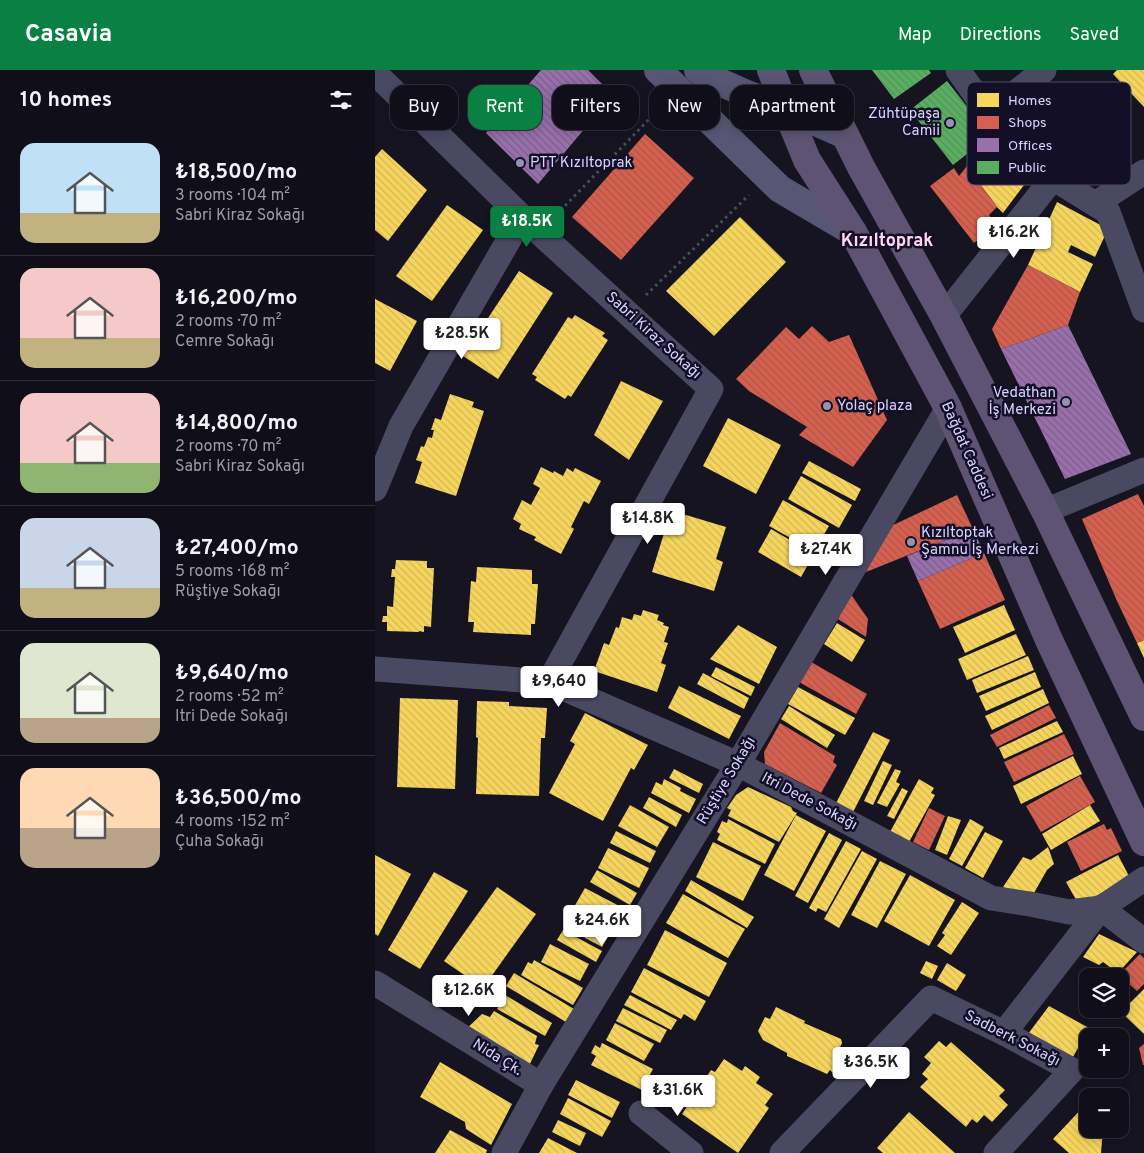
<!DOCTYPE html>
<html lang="en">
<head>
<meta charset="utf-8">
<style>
  :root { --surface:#100f19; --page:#191822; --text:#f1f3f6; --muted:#9c9ca2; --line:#302f38; --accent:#0b8043 }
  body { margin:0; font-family:Overpass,sans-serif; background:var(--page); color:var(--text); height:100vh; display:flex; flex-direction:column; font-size:19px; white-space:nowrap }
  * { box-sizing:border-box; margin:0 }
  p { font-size:16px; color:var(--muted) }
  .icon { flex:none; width:28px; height:28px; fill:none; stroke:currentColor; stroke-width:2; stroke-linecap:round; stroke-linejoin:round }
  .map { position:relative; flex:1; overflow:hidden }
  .drawer { display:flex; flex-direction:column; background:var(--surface); width:375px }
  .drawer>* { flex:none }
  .guide { position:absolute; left:15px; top:15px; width:475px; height:45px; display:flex; gap:10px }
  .controls { position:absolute; left:704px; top:898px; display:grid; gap:10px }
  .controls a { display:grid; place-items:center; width:50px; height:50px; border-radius:10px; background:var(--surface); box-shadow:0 2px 12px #0003,0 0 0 1px var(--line); font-size:25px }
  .price { position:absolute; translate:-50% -42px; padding:0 11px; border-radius:5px; background:#fff; color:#222; font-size:16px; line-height:32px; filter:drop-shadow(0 1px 2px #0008) }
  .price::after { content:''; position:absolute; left:50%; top:30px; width:15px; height:11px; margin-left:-8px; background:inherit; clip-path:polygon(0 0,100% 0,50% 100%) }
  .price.current { background:var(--accent); color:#fff }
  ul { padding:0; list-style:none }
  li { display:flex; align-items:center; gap:15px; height:125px; padding:0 20px }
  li+li { border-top:1px solid var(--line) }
  li span { display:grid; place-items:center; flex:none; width:140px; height:100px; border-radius:15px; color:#555 }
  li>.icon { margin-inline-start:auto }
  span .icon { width:60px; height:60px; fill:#fffc; stroke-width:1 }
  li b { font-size:21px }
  h2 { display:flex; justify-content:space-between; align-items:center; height:60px; padding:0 20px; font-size:21px }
  .pill { padding:0 18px; border-radius:15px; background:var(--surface); box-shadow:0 2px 12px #0003,0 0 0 1px var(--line); font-size:18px; line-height:45px }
  .pill.current { background:var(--accent); color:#fff }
  header { display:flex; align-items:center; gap:30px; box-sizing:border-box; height:70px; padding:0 25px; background:var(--accent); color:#fff }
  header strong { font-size:24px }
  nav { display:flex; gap:28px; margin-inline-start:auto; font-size:18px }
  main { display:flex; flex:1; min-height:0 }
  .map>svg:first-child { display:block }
  .homes { fill:url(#homes-back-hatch) }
  .shops { fill:url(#shops-back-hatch) }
  .offices { fill:url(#offices-back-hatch) }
  .public { fill:url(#public-back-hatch) }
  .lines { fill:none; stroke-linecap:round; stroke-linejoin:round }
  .path { stroke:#44505f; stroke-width:3; stroke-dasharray:2.5 4; stroke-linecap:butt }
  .street { stroke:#4a4962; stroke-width:25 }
  .secondary { stroke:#575674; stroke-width:28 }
  .primary { stroke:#5e5373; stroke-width:28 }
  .poi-dot { fill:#9591b1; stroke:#130f26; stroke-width:2 }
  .labels { text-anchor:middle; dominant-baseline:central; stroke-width:5; stroke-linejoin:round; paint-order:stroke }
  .poi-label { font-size:15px; fill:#d9d4ff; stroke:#130f26; text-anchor:start }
  .street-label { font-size:15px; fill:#d9d4ff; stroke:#130f26 }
  .quarter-label { font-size:18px; font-weight:bold; fill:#ffd6f0; stroke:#130f26 }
  .key { fill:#130f26; stroke:#4e4a67; stroke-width:1 }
  .key-label { font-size:14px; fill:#d9d4ff }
</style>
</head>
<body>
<header>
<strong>Casavia</strong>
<nav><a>Map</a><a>Directions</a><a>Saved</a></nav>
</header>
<main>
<section class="drawer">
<h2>10 homes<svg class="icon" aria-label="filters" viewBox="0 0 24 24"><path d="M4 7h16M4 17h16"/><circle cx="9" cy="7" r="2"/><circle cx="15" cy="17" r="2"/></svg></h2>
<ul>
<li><span style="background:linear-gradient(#bfe0f5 70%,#c2b280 0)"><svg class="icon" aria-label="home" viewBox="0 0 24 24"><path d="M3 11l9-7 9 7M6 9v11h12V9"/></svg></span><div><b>₺18,500/mo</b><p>3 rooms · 104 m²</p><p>Sabri Kiraz Sokağı</p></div></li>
<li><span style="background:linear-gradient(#f6c9c9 70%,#c2b280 0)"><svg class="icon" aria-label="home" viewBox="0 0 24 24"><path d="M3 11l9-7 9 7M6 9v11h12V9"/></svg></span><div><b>₺16,200/mo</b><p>2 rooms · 70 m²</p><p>Cemre Sokağı</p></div></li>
<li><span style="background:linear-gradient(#f6c9c9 70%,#8fb573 0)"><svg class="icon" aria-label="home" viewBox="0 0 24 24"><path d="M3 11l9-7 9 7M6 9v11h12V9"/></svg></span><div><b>₺14,800/mo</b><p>2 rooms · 70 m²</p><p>Sabri Kiraz Sokağı</p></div></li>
<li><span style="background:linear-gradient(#c9d6e8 70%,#c2b280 0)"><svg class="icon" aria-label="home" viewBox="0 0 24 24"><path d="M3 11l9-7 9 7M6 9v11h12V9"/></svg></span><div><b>₺27,400/mo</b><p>5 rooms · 168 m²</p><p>Rüştiye Sokağı</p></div></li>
<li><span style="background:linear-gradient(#dfe7d0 75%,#b9a48a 0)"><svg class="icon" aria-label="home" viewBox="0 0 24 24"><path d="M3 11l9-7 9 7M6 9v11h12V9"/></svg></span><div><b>₺9,640/mo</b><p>2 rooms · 52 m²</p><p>Itri Dede Sokağı</p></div></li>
<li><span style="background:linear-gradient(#ffd9b3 60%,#b9a48a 0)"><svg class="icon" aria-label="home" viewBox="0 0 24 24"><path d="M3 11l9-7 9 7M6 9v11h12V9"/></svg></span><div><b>₺36,500/mo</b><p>4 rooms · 152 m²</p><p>Çuha Sokağı</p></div></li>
</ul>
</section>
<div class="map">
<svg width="769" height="1083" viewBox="0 0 769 1083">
  <defs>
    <pattern id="homes-back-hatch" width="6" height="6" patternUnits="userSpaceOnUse" patternTransform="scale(1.25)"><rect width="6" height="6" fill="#f6d55c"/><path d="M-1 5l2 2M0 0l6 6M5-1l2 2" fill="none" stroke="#d2b759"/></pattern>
    <pattern id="shops-back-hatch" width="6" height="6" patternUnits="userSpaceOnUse" patternTransform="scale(1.25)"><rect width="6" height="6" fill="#d6604d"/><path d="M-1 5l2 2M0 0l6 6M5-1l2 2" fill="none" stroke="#a9564d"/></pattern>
    <pattern id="offices-back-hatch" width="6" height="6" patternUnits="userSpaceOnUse" patternTransform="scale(1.25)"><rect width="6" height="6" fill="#9970ab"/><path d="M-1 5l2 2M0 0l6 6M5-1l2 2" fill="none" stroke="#7a5f8a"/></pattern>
    <pattern id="public-back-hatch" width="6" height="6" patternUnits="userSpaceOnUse" patternTransform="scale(1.25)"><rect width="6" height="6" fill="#5aae61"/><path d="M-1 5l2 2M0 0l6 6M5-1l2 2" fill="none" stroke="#54925c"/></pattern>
  </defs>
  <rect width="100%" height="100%" fill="#161421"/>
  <g class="homes">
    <path d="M742 0H769V37L738 4Z"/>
    <path d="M629 66 658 103 628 143 622 137 592 96 620 79 617 74Z"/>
    <path d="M7 79 52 120 13 171 0 160V87Z"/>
    <path d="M682 132 733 159 720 187 696 175 693 182 718 194 705 222 653 195Z"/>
    <path d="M72 135 108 160 57 231 21 206Z"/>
    <path d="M365 147 411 192 339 266 291 221Z"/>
    <path d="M144 201 178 223 123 309 88 286Z"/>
    <path d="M0 229 42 251 15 301 0 293Z"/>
    <path d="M200 245 230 263 227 266 233 270 196 327 193 325 190 329 160 310 162 307 157 304 193 247 197 249Z"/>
    <path d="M246 311 288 331 254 390 219 365Z"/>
    <path d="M75 324 99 332 97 337 109 341 81 426 40 413 47 392 41 390 46 376 49 377 53 367 57 368 59 360H56L60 348 66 350Z"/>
    <path d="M353 348 406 375 381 424 328 396Z"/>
    <path d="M434 391 486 419 480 431 427 403Z"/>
    <path d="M166 397 178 403 179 401 188 406 192 398 198 402 200 398 226 411 214 434 209 431 196 457 199 459 186 484 159 470 161 467 144 459 146 454 138 449 147 430 156 435 165 418 158 414Z"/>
    <path d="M426 406 477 435 464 458 413 429Z"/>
    <path d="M408 430 454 456 439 481 394 456Z"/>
    <path d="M301 442 351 457 341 489 348 492 339 521 277 502 294 447 299 448Z"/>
    <path d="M396 459 439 484 426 507 383 482Z"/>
    <path d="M21 490 52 491V498H59L56 557 49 556V562L44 561V562L12 561V552H7L8 546H12V536L18 537 20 507H16L17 499H20Z"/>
    <path d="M102 497 157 500V514H163L160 554H156V565L98 562 99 552H93L96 511 101 512Z"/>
    <path d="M629 535 640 560 590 583 578 557Z"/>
    <path d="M268 540 284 545 282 550 289 553 288 555 294 557 289 572 293 573 286 593 291 595 282 622 219 601 229 573 234 575 241 557 244 558 247 547 257 550 259 544 266 546Z"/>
    <path d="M462 553 490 570 477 592 449 574Z"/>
    <path d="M363 555 402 577 384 614 335 589Z"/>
    <path d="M641 564 651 585 592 610 583 589Z"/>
    <path d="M769 570V588L762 573Z"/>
    <path d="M653 586 659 600 602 623 597 610Z"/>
    <path d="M341 597 380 617 376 626 336 606Z"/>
    <path d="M660 602 666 617 611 641 604 626Z"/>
    <path d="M328 603 374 628 369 639 322 614Z"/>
    <path d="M304 616 366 646 354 669 293 638Z"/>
    <path d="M423 617 480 648 470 665 413 634Z"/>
    <path d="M668 619 674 633 617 660 610 646Z"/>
    <path d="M25 628 83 630 80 719 22 717Z"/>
    <path d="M102 631 134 632V636L172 638 170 668H166L164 726 101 724 103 668 101 667Z"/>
    <path d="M414 636 460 665 452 678 406 649Z"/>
    <path d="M210 643 273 675 259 700 256 698 228 751 174 723 200 674 195 671Z"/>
    <path d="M682 651 688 662 629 689 624 678Z"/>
    <path d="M498 662 515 670 476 746 459 737Z"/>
    <path d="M698 686 707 704 646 734 638 716Z"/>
    <path d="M508 691 517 695 498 735 489 731Z"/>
    <path d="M299 699 328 714 324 723 294 708Z"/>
    <path d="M520 699 526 701 521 712 525 714 512 737 502 733Z"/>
    <path d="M289 709 306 718 305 721 321 729 314 743 276 723 281 712 287 715Z"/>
    <path d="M544 709 559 718 556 723 560 725 534 772 515 762Z"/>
    <path d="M373 717 416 737 418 741 422 743 404 772 353 746 356 740 352 738 361 725Z"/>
    <path d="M527 718 533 721 519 749 512 746Z"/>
    <path d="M274 727 307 745 301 757 268 738Z"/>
    <path d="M255 735 294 757 282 777 243 756Z"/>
    <path d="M715 735 725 751 676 780 667 764Z"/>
    <path d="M421 745 451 761 419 821 389 805Z"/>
    <path d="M573 746 586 750 572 785 560 780Z"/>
    <path d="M353 749 400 774 390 794 342 770 345 764 342 762 347 751 352 753Z"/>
    <path d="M595 749 609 757 587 796 574 789Z"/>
    <path d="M241 761 281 781 275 793 235 773Z"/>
    <path d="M610 762 628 771 608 808 590 798Z"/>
    <path d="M454 763 467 770 433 833 420 826Z"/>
    <path d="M471 771 486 779 451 842 443 838 441 842 434 838Z"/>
    <path d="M338 772 386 796 368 831 321 807Z"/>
    <path d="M673 777 679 794 672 800 655 830 628 817 648 787 656 790Z"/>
    <path d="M233 778 274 798 264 818 223 798Z"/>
    <path d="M487 781 502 789 464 858 449 849Z"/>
    <path d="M0 785 36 804 3 866 0 864Z"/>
    <path d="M743 785 755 808 704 835 691 812Z"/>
    <path d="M505 791 531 804 502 858 476 845Z"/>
    <path d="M222 800 262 823 255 835 215 812Z"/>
    <path d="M59 802 93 821 45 899 13 880Z"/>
    <path d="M535 805 580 830 554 876 509 851Z"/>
    <path d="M316 810 379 847 372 858 310 821Z"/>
    <path d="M122 817 161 844 108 918 69 891Z"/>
    <path d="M210 818 250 839 227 877 188 856Z"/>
    <path d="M308 824 370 859 353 888 291 853Z"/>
    <path d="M587 832 604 843 576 885 562 876 570 865 567 863Z"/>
    <path d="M188 860 227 881 221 892 182 870Z"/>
    <path d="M290 860 352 893 334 927 272 895Z"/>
    <path d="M724 864 762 882 743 903 728 892 724 895 708 887Z"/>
    <path d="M175 874 214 894 205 911 166 892Z"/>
    <path d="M159 890 208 918 198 935 146 905 153 892 157 894Z"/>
    <path d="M551 891 563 896 557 909 545 903Z"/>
    <path d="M572 893 591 905 581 921 562 910Z"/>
    <path d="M269 898 331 931 320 951 309 944 306 949 256 922Z"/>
    <path d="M139 903 199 939 191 952 131 916Z"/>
    <path d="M769 919V964L746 942Z"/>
    <path d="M130 925 177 953 170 966 122 939Z"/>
    <path d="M255 925 302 950 296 960 249 935Z"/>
    <path d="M674 936 714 958 698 987 653 964Z"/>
    <path d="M401 937 430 951 429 953 466 969 467 973 464 980 469 985 458 1003 455 1000 452 1004 412 986V983L388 970 383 961 390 947 395 949Z"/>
    <path d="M248 938 292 960 285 973 241 951Z"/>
    <path d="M119 941 162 966 160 974 164 975 152 1000 87 963 107 944 115 947Z"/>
    <path d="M240 953 279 974 269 991 231 970Z"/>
    <path d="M564 971 571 977 576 972 630 1020 624 1026 633 1035 617 1052 609 1045 602 1053 597 1049 591 1057 545 1017 553 1009 547 1004 556 993 549 987Z"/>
    <path d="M227 973 278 999 267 1020 216 995 221 986 216 983 220 975 225 978Z"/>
    <path d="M349 989 367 1001 370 996 385 1007 381 1013 398 1024 390 1035 394 1038 363 1083 307 1044 336 1000 340 1002Z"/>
    <path d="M65 992 137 1034 116 1075 91 1059 90 1052 45 1027Z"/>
    <path d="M201 1010 245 1032 237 1048 193 1025Z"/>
    <path d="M193 1028 236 1051 227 1067 185 1044Z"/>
    <path d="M712 1033V1059H728L726 1083H694L678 1069Z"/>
    <path d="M534 1042 580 1083H508L502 1078Z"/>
    <path d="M183 1050 211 1063 205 1076 177 1062Z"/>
    <path d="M75 1060 112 1080 111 1083H60Z"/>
    <path d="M173 1068 202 1083H164Z"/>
  </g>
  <g class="shops">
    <path d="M270 64 319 108 246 190 197 147Z"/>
    <path d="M592 96 622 137 614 145 622 156 599 173 555 116 579 98 584 106Z"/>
    <path d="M653 195 705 222 693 255 626 279 617 259Z"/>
    <path d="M437 256 454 272 474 265 512 350 478 397 424 365 432 357 374 321 361 309 411 257 424 269Z"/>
    <path d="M763 424 769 436V570L762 573 742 531 707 449Z"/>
    <path d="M582 425 598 459 491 502 514 457Z"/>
    <path d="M609 483 630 530 565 559 543 511Z"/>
    <path d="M475 523 493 549 491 567 463 549Z"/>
    <path d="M436 592 492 624 481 644 424 612Z"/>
    <path d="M674 635 681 648 622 677 615 665Z"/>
    <path d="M405 653 460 686 458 692 462 695 446 723 390 694 389 682Z"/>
    <path d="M689 664 699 684 639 712 629 692Z"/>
    <path d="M705 706 720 732 666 762 651 736Z"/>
    <path d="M554 738 570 746 554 780 538 772Z"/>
    <path d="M729 754 732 760 736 758 747 781 706 801 692 772Z"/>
    <path d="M765 884 769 888V914L762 921 744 905Z"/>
    <path d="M769 974V995H768L764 978Z"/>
  </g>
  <g class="offices">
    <path d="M166 0H213L238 25 163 114 111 63Z"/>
    <path d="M693 255 756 384 690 409 626 279Z"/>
    <path d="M598 459 609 483 543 511 532 486Z"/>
  </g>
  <g class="public">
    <path d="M497 0H554L556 3 519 29Z"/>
    <path d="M572 11 615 66 578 95 535 40Z"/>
  </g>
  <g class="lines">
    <g class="path">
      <path d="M181 145 285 38"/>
      <path d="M271 225 374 125"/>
    </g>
    <g class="street">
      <path d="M583 0 614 44 678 108 733 142 769 240"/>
      <path d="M0 3 147 147 336 319 174 612"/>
      <path d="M614 44 669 0"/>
      <path d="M720 134 769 102"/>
      <path d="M569 246 678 108"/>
      <path d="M0 419 26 356 147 147"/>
      <path d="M670 441 769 400"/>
      <path d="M0 599 174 612 363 694 616 828 655 834 694 842 726 838 769 871"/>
      <path d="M0 913 166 1015"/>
      <path d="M629 963 726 838 769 809"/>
      <path d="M266 1043 316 1083"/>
      <path d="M129 1083 166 1015 363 694 573 338"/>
      <path d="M407 1083 556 928 629 963 697 1000 621 1083"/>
    </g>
    <g class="secondary">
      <path d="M283 0 405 119 478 162"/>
      <path d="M323 0 331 6 372 24 411 39 470 65"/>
    </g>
    <g class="primary">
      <path d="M396 0 411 39 432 90 478 162 573 338 674 570 769 772"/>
      <path d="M438 0 486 97 569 246 670 441 769 647"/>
    </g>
  </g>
  <g class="poi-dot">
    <circle cx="575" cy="53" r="5"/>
    <circle cx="145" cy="93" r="5"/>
    <circle cx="691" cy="332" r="5"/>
    <circle cx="452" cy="336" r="5"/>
    <circle cx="536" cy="472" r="5"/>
  </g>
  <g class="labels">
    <g class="poi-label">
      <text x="565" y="44" text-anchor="end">Zühtüpaşa<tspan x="565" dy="17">Camii</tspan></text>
      <text x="155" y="93">PTT Kızıltoprak</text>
      <text x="681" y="323" text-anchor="end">Vedathan<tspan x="681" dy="17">İş Merkezi</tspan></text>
      <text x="462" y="336">Yolaç plaza</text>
      <text x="546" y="463">Kızıltoptak<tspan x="546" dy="17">Şamnu İş Merkezi</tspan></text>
    </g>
    <g class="street-label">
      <text transform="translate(278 266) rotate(42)">Sabri Kiraz Sokağı</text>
      <text transform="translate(591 381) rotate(66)">Bağdat Caddesi</text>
      <text transform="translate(352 711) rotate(-59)">Rüştiye Sokağı</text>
      <text transform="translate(434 732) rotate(28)">Itri Dede Sokağı</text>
      <text transform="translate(637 969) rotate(27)">Sadberk Sokağı</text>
      <text transform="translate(122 988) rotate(32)">Nida Çk.</text>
    </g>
    <g class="quarter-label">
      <text x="512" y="171">Kızıltoprak</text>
    </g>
  </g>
  <rect x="592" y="12" width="164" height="103" rx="8" class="key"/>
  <rect x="602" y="23" width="22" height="14" fill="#f6d55c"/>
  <rect x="602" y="46" width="22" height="13" fill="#d6604d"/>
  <rect x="602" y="68" width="22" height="14" fill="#9970ab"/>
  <rect x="602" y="91" width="22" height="13" fill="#5aae61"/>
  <g class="key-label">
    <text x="633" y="35">Homes</text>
    <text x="633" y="57">Shops</text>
    <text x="633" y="80">Offices</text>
    <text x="633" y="102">Public</text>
  </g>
</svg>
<div class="controls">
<a><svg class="icon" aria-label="layers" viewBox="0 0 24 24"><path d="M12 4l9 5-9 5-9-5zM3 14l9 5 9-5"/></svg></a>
<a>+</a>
<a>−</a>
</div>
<b class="price current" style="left:152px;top:178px">₺18.5K</b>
<b class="price" style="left:639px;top:189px">₺16.2K</b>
<b class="price" style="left:87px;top:290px">₺28.5K</b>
<b class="price" style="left:273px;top:475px">₺14.8K</b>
<b class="price" style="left:451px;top:506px">₺27.4K</b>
<b class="price" style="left:184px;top:638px">₺9,640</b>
<b class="price" style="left:227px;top:877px">₺24.6K</b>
<b class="price" style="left:94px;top:947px">₺12.6K</b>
<b class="price" style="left:496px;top:1019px">₺36.5K</b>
<b class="price" style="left:303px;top:1047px">₺31.6K</b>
<div class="guide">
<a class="pill">Buy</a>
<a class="pill current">Rent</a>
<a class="pill">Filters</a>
<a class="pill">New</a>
<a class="pill">Apartment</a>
</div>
</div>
</main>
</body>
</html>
